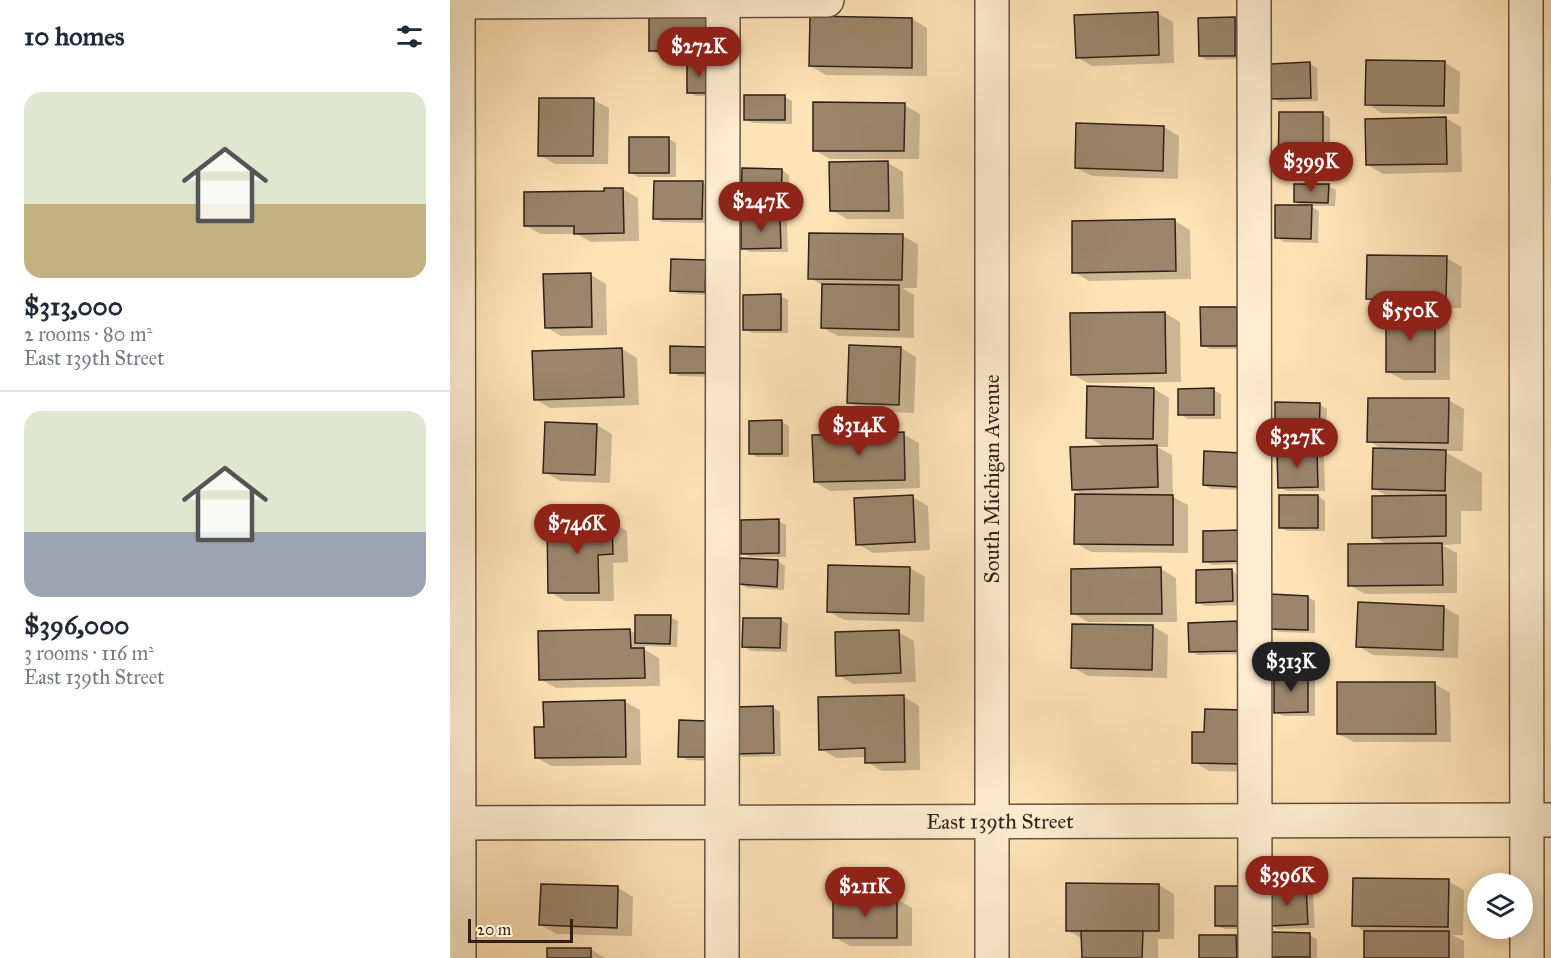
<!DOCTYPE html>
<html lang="en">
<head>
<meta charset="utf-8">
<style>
  :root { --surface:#fff; --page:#f6f6f7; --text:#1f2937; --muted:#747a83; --line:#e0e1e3; --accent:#8f2418 }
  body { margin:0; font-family:"IM FELL Great Primer",serif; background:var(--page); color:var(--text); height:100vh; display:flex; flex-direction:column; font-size:22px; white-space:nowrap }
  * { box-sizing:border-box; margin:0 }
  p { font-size:20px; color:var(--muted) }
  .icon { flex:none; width:33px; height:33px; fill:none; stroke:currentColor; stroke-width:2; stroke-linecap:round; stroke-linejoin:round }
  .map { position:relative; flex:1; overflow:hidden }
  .panel { display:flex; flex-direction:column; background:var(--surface); width:450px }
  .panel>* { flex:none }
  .fabs { position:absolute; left:1017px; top:873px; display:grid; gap:12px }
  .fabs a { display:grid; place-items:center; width:66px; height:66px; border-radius:50%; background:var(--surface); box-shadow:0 3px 15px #0003; font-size:30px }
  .scale { position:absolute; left:18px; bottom:15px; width:105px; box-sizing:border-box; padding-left:6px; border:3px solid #2f211a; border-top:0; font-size:16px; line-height:21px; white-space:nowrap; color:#2f211a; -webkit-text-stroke:4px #feedd0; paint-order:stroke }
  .price { position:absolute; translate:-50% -51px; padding:0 14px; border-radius:21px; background:var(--accent); color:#fff; font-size:20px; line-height:39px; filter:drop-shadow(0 2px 3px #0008) }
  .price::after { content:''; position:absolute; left:50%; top:36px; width:18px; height:14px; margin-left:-9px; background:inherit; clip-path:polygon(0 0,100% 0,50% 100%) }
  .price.on { background:#222; color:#fff }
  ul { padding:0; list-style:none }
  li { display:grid; align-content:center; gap:12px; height:318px; padding:0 24px }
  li+li { border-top:2px solid var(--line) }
  li span { display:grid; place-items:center; height:186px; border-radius:18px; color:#555 }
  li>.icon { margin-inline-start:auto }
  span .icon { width:108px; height:108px; fill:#fffc; stroke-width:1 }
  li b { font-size:26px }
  h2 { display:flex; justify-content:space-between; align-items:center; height:72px; padding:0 24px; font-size:26px }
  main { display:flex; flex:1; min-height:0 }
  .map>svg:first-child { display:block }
  .shadow { fill:#0003 }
  .building { fill:#9b866c; stroke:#2f211a; stroke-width:1.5 }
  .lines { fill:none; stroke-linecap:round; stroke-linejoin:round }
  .minor-casing { stroke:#635241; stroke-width:36 }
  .minor { stroke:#feedd0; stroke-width:33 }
  .labels { text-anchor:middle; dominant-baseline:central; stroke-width:5; stroke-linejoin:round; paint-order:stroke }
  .street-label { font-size:21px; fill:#2f211a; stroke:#feedd0 }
</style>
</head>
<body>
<main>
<section class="panel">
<h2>10 homes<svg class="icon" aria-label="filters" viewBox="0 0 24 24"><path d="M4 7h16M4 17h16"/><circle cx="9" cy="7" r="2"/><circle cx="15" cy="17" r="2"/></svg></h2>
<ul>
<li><span style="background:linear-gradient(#dfe7d0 60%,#c2b280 0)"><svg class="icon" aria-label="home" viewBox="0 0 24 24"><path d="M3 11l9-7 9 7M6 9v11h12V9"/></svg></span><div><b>$313,000</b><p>2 rooms · 80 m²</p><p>East 139th Street</p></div></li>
<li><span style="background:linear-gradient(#dfe7d0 65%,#9aa5b1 0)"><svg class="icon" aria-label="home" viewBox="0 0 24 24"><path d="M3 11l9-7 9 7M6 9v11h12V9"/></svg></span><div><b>$396,000</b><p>3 rooms · 116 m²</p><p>East 139th Street</p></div></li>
</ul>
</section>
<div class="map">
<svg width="1101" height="958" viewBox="0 0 1101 958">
  <rect width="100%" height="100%" fill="#fee3b7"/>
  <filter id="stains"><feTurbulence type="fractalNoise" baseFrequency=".00333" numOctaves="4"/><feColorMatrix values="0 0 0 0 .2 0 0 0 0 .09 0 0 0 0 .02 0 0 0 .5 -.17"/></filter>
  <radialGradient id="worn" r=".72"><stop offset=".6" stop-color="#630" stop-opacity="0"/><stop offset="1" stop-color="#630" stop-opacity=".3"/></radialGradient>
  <g class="shadow">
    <path d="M707 13 723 22 724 63 642 66 627 57Z"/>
    <path d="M201 16 273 59H216L201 50Z"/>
    <path d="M362 18 462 19 477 28V76L376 75 361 66Z"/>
    <path d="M784 19 792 23V59L757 60 750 56Z"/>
    <path d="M995 63 1010 72 1009 114 932 113 917 104Z"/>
    <path d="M860 64 867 68 868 101 830 102 823 98Z"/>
    <path d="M239 66 269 96H246L239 92Z"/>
    <path d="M335 97 342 101V124L303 123 296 119Z"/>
    <path d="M143 100 159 108 158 164H105L90 155Z"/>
    <path d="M454 105 470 114 469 159H380L364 150Z"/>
    <path d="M873 114 880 118V179H837L829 175Z"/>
    <path d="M996 118 1011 127 1012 172 933 174 918 165 917 120Z"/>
    <path d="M714 127 729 136 728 179 642 176 626 168Z"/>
    <path d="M219 139 226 143V177H188L180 172Z"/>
    <path d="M438 163 453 172 454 219H397L382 210Z"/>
    <path d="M332 170 339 175V212H300L293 207Z"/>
    <path d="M252 183 260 187 259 223 212 222 204 218Z"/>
    <path d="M878 186 886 190 885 206H860L869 211 868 243 834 242 826 237 854 207 845 202Z"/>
    <path d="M173 189 188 198 189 241 141 242 127 234H91L76 226 155 192Z"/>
    <path d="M330 217 337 222 338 252H300L293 248Z"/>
    <path d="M725 221 740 230 741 279 639 281 624 272Z"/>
    <path d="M453 236 468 244 467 288H452L464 295V338L388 336 373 328 374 286 360 278Z"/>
    <path d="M997 258 1012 267 1011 308 933 307 918 298Z"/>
    <path d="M255 262 263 266 262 295 229 294 222 290Z"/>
    <path d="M141 275 156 284 157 335 111 336 96 327Z"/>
    <path d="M331 296 338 300V333H302L295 329Z"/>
    <path d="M787 308 794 312V349H760L752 345Z"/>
    <path d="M715 313 730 322 731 382 638 383 622 374Z"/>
    <path d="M985 315 1000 324V380H953L937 371Z"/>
    <path d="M222 347 264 377 229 376 222 372Z"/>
    <path d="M451 348 466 357 464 413 414 411 399 402Z"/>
    <path d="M172 349 187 358 189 405 100 408 85 399Z"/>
    <path d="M704 389 719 398 718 447H707L722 455 723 497 738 505V553L641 552 626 543 635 496 623 489 656 448 638 437Z"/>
    <path d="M763 390 771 394V419H737L730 414Z"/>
    <path d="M998 400 1014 409 1013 451H994L1032 473V511H1011V544L992 545 1007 553V593L915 594 900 585 938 545 924 537 939 497 923 488 934 450 919 441Z"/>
    <path d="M869 404 877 409 876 442 834 441 826 437Z"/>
    <path d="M332 422 339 426V457H307L300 453Z"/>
    <path d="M146 425 162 434 160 483 110 481 94 472Z"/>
    <path d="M453 434 469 443 470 488 380 491 365 482Z"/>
    <path d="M867 452 874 457 875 491H837L829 487Z"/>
    <path d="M755 453 797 490 761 489 754 485Z"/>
    <path d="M868 496 875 501V531H837L830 527Z"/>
    <path d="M463 497 478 506 480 550 423 553 408 544Z"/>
    <path d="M328 521 336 525V557H300L293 553Z"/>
    <path d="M162 522 177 531 178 562 163 563 164 601H115L100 592Z"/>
    <path d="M754 532 799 564 762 565 755 561Z"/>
    <path d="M291 560 328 561 335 566 334 590 297 588 290 584Z"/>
    <path d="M460 568 475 577 474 622 394 620 378 611Z"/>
    <path d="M711 569 726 578 727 622H638L623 613Z"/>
    <path d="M782 571 789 575 790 605 755 606 748 602Z"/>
    <path d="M821 596 858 597 865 601V633L828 632 820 628Z"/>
    <path d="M994 607 1009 616 1008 658 923 655 908 646Z"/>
    <path d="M220 617 228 621 227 647 195 646V650L209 658 210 686 106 688 90 679 179 630 186 634Z"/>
    <path d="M331 620 338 624 337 652 301 651 293 646Z"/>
    <path d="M787 623 794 627 795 654 748 655 740 651Z"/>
    <path d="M702 626 718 635 717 678 638 676 622 667Z"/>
    <path d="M448 632 464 641 466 682 403 684 388 675Z"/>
    <path d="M858 674 865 679V716H833L826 712Z"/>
    <path d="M888 684H985L1000 693 1001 742H904L888 734Z"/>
    <path d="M454 697 469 706 470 770 432 771 417 762V757L386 758 371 749Z"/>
    <path d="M174 701 190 710 191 765 102 766 87 758 96 728Z"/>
    <path d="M322 707 330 712 331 756 293 757 285 753Z"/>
    <path d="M231 722 263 761 237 760 230 756Z"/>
    <path d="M744 733 807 772 759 771 744 762Z"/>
    <path d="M998 881 1014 890 1013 935H1002L1014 941V958H915V932L904 925Z"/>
    <path d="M92 885 168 888 183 897 182 936 106 934 91 925Z"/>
    <path d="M709 885 724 894V939H708V958H633V939L617 930Z"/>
    <path d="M767 887 797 929H774L767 925Z"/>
    <path d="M856 889 863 893 865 928 828 929 820 925Z"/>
    <path d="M447 899 462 908V946H400L384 937Z"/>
    <path d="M859 935 867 939V958H827L823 956Z"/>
    <path d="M786 936 793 941 794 958H751Z"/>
    <path d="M140 949 155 958H99Z"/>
  </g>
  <g class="building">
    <path d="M708 12 709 55 626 58 624 15Z"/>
    <path d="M257 14 258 51H199V15Z"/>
    <path d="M360 16 462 18V68L359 66Z"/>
    <path d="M785 17V56H749L748 18Z"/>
    <path d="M916 60 995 61 994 106 915 105Z"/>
    <path d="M860 62 861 98 821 99 820 64Z"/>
    <rect x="237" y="64" width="25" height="29"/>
    <rect x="294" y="95" width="41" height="25"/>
    <path d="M89 98H144L143 156H88Z"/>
    <path d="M363 102 455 103 454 151H363Z"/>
    <path d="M829 112H873V175H828Z"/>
    <path d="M996 117 997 164 916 165 915 119Z"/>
    <path d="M626 123 714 126 713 171 625 168Z"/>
    <rect x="179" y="137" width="40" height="36"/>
    <path d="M438 161 439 211H380L379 162Z"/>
    <path d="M292 168 332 169 331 209 291 208Z"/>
    <path d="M204 181H253L252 219H203Z"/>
    <path d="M844 184H879L878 203 844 202Z"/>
    <path d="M154 188H173L174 233 124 234V226H74V192L154 191Z"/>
    <path d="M825 205H862L861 239 825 238Z"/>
    <path d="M330 216 331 248 291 249V217Z"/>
    <path d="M725 219 726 271 622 273V221Z"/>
    <path d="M359 233 453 234 452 280 358 279Z"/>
    <path d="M917 255 997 256 996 300 916 299Z"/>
    <path d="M221 259 256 260 255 292 220 291Z"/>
    <path d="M141 273 142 327 95 328 93 274Z"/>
    <path d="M372 284 449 285V330L371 328Z"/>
    <path d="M331 294V330H293V295Z"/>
    <path d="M750 307H787V346H751Z"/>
    <path d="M715 312 716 373 621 375 620 313Z"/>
    <rect x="936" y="313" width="49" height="59"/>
    <path d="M399 345 451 347 449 405 397 403Z"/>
    <path d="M220 346 257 347V373H220Z"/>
    <path d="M172 348 174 397 84 400 82 351Z"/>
    <path d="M637 386 704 388 703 439 636 438Z"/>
    <path d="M764 388V415H728V389Z"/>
    <path d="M918 398H999L998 443 917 442Z"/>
    <path d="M825 402 870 403 869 439 825 438Z"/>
    <path d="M332 420V454H299V421Z"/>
    <path d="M95 422 147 424 145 475 93 473Z"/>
    <path d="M454 432 455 480 364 482 362 435Z"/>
    <path d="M707 445 708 487 622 490 620 447Z"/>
    <path d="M923 448 996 450 995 491 922 489Z"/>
    <path d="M754 451 791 453 789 487 753 485Z"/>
    <path d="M827 451H867L868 487 828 488Z"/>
    <path d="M625 494 723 495V545L624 544Z"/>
    <path d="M463 495 465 542 406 545 404 498Z"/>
    <rect x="829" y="495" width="39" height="33"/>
    <path d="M996 495V536L922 538V496Z"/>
    <path d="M329 519V553L291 554V520Z"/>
    <path d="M162 521 163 554 148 555 149 593H98L97 522Z"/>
    <path d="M792 530 793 561 753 562V531Z"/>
    <path d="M992 543 993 585 898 586V544Z"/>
    <path d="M290 558 328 560 327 587 288 584Z"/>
    <path d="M378 565 460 567 459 614 377 612Z"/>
    <path d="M711 567 712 614H621V569Z"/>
    <path d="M782 569 783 601 746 603V570Z"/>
    <path d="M819 594 858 596V630L819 629Z"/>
    <path d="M908 602 994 606 993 650 906 647Z"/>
    <path d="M185 615H221L220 644 185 643Z"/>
    <path d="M293 618H331L330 648 292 647Z"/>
    <path d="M787 621 788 651 739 652 738 623Z"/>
    <path d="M622 624 703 625 702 670 621 668Z"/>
    <path d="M180 629 181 648H194L195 678 89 680 88 631Z"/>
    <path d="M449 630 451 673 386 676 385 632Z"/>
    <path d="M824 673H858V712L824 713Z"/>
    <path d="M887 682H985L986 734H887Z"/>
    <path d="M454 695 455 762 415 763V748L369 750 368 697Z"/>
    <path d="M175 700 176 757 85 758 84 727H94L93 702Z"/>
    <path d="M323 706 324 753 284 754 283 707Z"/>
    <path d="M755 709 793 710 792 764 742 763V732H754Z"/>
    <path d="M229 720 257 721 256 757H228Z"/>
    <path d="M903 878 999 879 998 927 902 926Z"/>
    <path d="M616 883 709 884V931H616Z"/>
    <path d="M91 884 168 886 167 928 89 925Z"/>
    <rect x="765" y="886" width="25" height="40"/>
    <path d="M856 887 858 924 819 926 817 889Z"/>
    <path d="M383 897 447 898V938H383Z"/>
    <path d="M631 931H693L692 958H632Z"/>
    <rect x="914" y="931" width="85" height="27"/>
    <path d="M822 932 860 933V957H822Z"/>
    <path d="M749 935H786L787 958H749Z"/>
    <rect x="97" y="948" width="44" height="10"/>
  </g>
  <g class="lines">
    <g class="minor-casing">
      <g id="minor">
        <path d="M8 0 9 958"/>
        <path d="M542 0V958"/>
        <path d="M804 0 805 958"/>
        <path d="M1076 0 1077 958"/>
        <path d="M0 2 377 0"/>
        <path id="s1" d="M0 823 1101 820"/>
        <path d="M272 958 273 1"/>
      </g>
    </g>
    <use href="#minor" class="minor"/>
  </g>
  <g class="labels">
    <g class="street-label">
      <text transform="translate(542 479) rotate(-90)">South Michigan Avenue</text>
      <text stroke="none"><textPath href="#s1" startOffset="550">East 139th Street</textPath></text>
    </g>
  </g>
  <rect width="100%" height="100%" filter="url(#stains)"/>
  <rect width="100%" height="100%" fill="url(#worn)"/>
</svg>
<div class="fabs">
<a><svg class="icon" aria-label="layers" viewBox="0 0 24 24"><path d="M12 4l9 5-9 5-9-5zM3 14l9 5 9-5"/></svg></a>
</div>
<div class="scale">20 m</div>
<b class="price" style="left:249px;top:78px">$272K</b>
<b class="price" style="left:861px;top:193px">$399K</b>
<b class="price" style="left:311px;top:233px">$247K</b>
<b class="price" style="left:960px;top:342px">$550K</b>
<b class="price" style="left:409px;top:457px">$314K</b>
<b class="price" style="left:847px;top:469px">$327K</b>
<b class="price" style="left:127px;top:555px">$746K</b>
<b class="price on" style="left:841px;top:693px">$313K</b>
<b class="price" style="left:837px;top:907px">$396K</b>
<b class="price" style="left:415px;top:918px">$211K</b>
</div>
</main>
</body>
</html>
